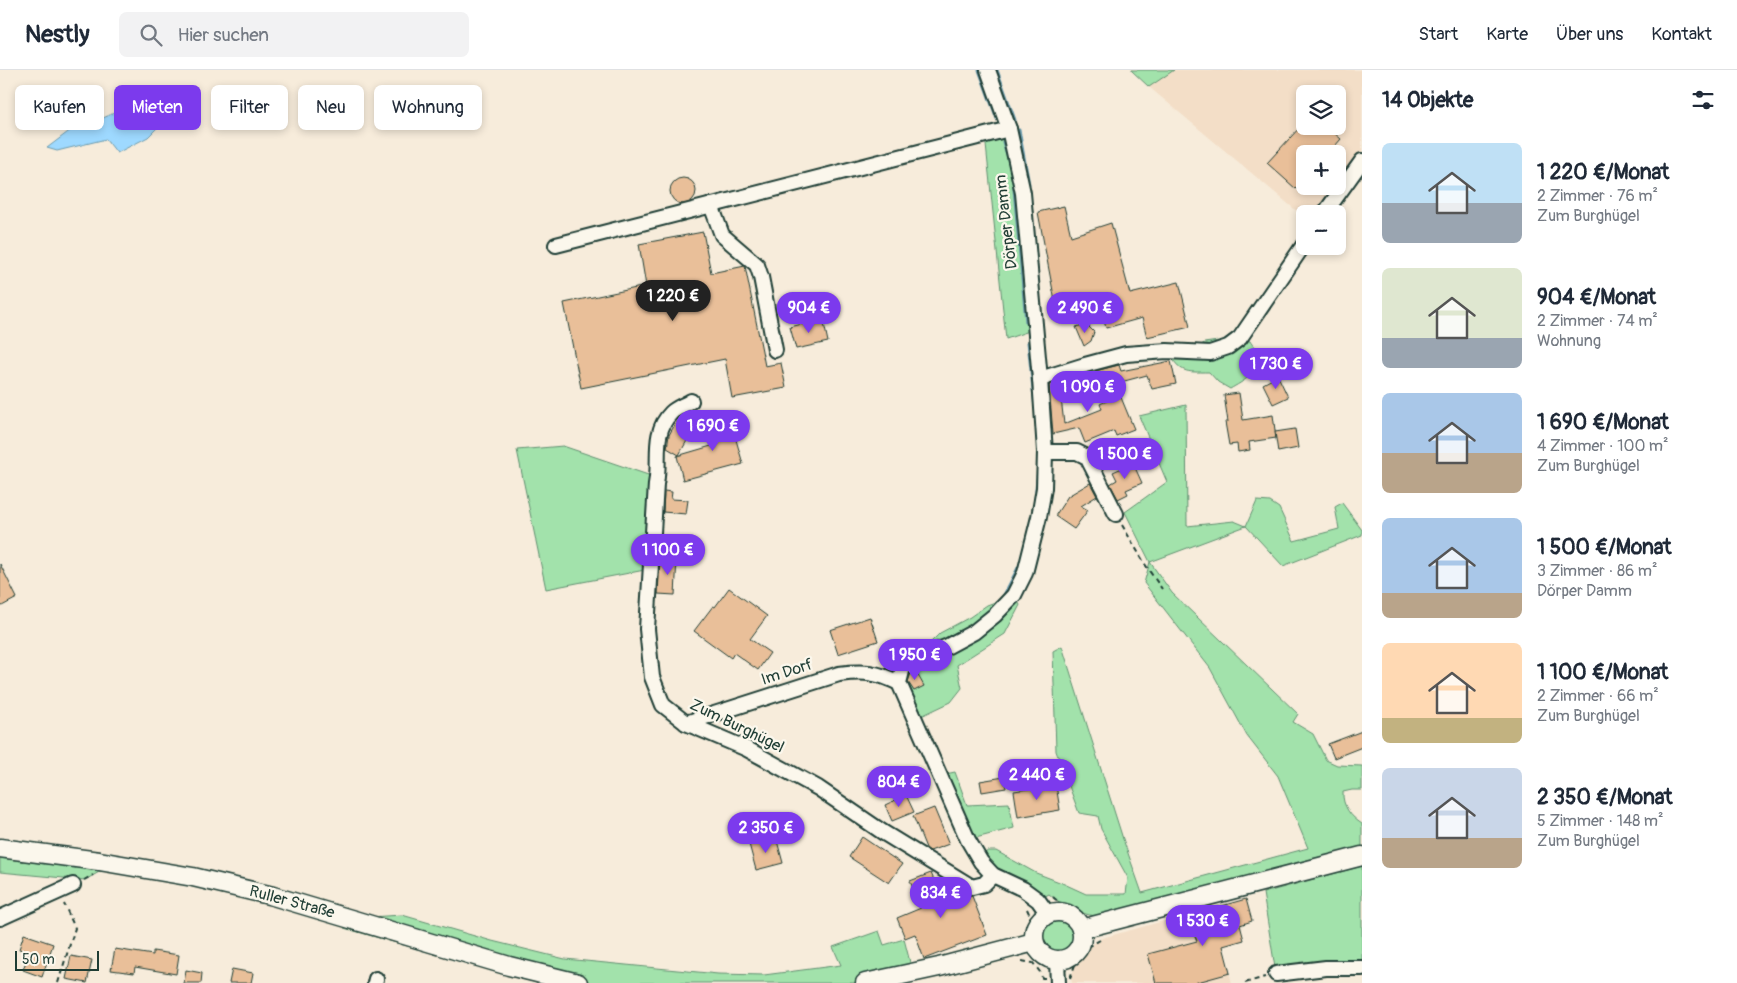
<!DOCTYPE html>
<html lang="de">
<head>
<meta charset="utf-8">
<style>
  :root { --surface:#fff; --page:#f2f2f3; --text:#1f2937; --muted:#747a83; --line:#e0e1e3; --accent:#7c3aed }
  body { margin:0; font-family:Pangolin,sans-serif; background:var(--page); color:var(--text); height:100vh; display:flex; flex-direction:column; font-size:19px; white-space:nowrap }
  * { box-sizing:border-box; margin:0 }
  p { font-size:16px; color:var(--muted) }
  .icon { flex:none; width:28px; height:28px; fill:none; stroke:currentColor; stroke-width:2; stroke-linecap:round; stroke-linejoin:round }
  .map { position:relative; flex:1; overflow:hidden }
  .drawer { display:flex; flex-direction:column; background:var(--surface); width:375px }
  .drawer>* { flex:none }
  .guide { position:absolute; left:15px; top:15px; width:475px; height:45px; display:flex; gap:10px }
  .fabs { position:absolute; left:1296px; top:15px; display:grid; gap:10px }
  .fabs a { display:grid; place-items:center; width:50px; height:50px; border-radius:8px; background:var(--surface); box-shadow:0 2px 8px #0003; font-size:25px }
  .scale { position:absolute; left:15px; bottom:12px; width:84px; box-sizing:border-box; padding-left:5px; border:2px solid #1f3d34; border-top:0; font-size:14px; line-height:18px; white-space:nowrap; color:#1f3d34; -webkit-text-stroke:4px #fbf7ec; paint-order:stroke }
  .price { position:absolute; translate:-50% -42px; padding:0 11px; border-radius:18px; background:var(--accent); color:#fff; font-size:16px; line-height:32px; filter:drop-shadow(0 1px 2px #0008) }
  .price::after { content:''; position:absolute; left:50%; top:30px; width:15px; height:11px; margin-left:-8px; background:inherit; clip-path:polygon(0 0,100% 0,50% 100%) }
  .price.selected { background:#222; color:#fff }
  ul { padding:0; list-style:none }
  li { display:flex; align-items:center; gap:15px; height:125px; padding:0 20px }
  li span { display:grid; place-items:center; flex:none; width:140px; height:100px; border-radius:8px; color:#555 }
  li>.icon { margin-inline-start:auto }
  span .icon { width:60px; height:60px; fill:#fffc; stroke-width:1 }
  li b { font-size:21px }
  h2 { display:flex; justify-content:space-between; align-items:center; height:60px; padding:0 20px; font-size:21px }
  .chip { padding:0 18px; border-radius:8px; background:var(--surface); box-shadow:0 2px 8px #0003; font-size:18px; line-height:45px }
  .chip.selected { background:var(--accent); color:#fff }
  header { display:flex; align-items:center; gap:30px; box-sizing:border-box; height:70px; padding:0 25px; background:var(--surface); border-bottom:1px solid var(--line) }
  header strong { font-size:24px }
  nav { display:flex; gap:28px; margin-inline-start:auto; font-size:18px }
  .search { width:350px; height:45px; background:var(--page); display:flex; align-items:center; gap:12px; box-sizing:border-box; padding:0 18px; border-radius:8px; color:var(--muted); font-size:19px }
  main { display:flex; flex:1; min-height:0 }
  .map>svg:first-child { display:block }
  .built { fill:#f3dec7; fill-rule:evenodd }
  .green { fill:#a2e2ab; stroke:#609070 }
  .water { fill:#9ed9ff; stroke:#6b9bae }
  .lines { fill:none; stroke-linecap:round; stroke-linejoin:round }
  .stream { stroke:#6b9bae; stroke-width:3 }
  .building { fill:#e9bf99; stroke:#1f3d34 }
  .minor-casing { stroke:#1f3d34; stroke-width:18 }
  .major-casing { stroke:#1f3d34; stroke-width:21 }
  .path { stroke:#1f3d34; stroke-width:2; stroke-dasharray:5 4; stroke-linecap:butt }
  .minor { stroke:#fbf7ec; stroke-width:14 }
  .major { stroke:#fbf7ec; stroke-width:18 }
  .labels { text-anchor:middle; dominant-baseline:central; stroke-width:4.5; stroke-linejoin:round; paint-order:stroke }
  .street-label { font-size:16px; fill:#1f3d34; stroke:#fbf7ec }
</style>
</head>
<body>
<header>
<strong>Nestly</strong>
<div class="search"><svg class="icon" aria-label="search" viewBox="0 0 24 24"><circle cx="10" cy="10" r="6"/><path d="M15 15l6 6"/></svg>Hier suchen</div>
<nav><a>Start</a><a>Karte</a><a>Über uns</a><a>Kontakt</a></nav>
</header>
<main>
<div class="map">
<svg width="1362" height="913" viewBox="0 0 1362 913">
  <rect width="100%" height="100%" fill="#f7ecdb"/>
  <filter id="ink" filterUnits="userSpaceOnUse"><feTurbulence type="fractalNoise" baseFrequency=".02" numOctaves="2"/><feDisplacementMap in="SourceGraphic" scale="10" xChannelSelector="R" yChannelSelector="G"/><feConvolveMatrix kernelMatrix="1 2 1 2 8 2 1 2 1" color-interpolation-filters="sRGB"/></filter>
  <g filter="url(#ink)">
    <g class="built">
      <path d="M1174 0H1362V91L1324 144H1305V148L1149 17ZM1305 24H1338V56H1305ZM1305 84H1338V116H1305Z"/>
      <path d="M1211 838 1232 913H1072L1071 908 1075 895 1090 876 1102 868Z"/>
    </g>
    <g class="green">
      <path d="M1131 0H1174L1149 17Z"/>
      <path d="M1009 59 1035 259 1006 269 985 65Z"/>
      <path d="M1240 268 1250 271C1252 275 1258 280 1258 285 1262 302 1242 312 1230 319L1218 312 1209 302C1184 302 1182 304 1167 281L1192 282 1204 273Z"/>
      <path d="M1186 335 1187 456 1234 451 1246 456 1257 431 1270 432 1279 438 1294 471 1339 459 1335 437 1342 433 1362 460V465L1283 496 1246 456 1150 492 1172 523 1298 644 1293 652 1313 664 1326 690 1337 695 1362 696V720H1352L1343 722C1342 736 1351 747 1362 754V786L1099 855 1096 846C1079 844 1063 836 1049 824L1038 830 993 805 983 784 988 781H996L1036 803 1062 813 1086 824H1126L1128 808 1101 759 1098 746 1079 743 1056 681 1053 581 1062 576 1123 769 1142 823 1308 778 1278 706 1247 666 1210 598 1144 513 1150 492 1125 442 1167 412 1139 346Z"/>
      <path d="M563 376 657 408 650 499 546 519 517 380Z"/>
      <path d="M1014 525 1020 535 1005 564 957 595 962 618 951 632 915 649 899 613 922 581 940 563 970 547 987 535Z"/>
      <path d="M955 702 967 735 1009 733 1014 758 968 770 941 705Z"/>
      <path d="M0 788 101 801 85 810 0 802Z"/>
      <path d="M1362 796V898L1276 904 1263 823Z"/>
      <path d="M402 845 492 871 565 889 718 904 764 905 841 895 833 877 879 861 884 875 904 869 913 904 865 913H537L344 858 352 848Z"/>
      <circle cx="1058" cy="867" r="17"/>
    </g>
    <path class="water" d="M153 25 166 27 164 51 148 67 117 83 106 69 57 81 47 78 76 56 101 49Z"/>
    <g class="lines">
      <g class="stream">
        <path d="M979 0 997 49"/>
        <path d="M997 0 1015 50"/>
        <path d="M1019 60 1029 114"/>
        <path d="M1003 72 1011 97"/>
        <path d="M1013 108 1026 252"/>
        <path d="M1028 272 1035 338"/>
        <path d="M1035 430 1038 397"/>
        <path d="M1002 529 1021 492"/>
        <path d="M906 585 918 582"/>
      </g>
    </g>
    <g class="building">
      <path d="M1301 56H1326L1341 69 1328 84H1305V109L1296 119 1267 93Z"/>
      <circle cx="683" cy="121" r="13"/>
      <path d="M1064 136 1071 166 1111 153 1130 224 1179 212 1190 257 1147 267 1142 248 1106 258 1099 232 1057 242 1038 142Z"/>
      <path d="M703 162 711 203 745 196 765 296 781 293 786 318 732 328 725 289 581 318 564 233 646 216 639 174Z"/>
      <path d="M823 249 828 272 796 279 790 257Z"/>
      <path d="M1083 255 1089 257 1094 262 1091 271 1084 276 1076 257Z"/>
      <path d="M1171 291 1176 314 1152 319 1147 305 1102 317 1095 301 1119 295 1121 301Z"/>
      <path d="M1081 305 1085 321 1061 328 1064 354 1102 339 1100 334 1120 325 1134 359 1116 366 1114 361 1085 373 1079 358 1053 364 1049 315Z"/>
      <path d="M1278 306 1288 327 1273 334 1263 314Z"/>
      <path d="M1239 323 1243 350 1273 345 1276 368 1249 372 1250 380 1238 382 1237 374 1229 375 1225 352H1228L1224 325Z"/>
      <path d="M728 342 743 394 683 410 677 386 718 374 710 347Z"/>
      <path d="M678 349 694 358 679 385 667 378 669 365Z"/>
      <path d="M1295 359 1298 378 1278 382 1275 362Z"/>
      <path d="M1133 393 1142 413 1126 420 1128 424 1118 429 1110 414 1117 410 1113 402Z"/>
      <path d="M1090 413 1097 426 1081 436 1088 440 1074 459 1055 446 1068 426Z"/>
      <path d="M664 421 672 422 671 429 688 430 686 444 663 442Z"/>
      <path d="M660 488H677L675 525 658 524Z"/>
      <path d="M0 494 17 528 0 537Z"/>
      <path d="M729 518 767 546 750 569 770 583 758 600 734 583 731 588 694 561 713 536 715 537Z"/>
      <path d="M870 547 878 571 838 584 830 560Z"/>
      <path d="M915 600 924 616 914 621 908 612 911 603Z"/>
      <path d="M1362 661V677L1334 688 1328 674Z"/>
      <path d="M1004 707 1006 718 982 722 980 711Z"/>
      <path d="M1056 715 1060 740 1018 747 1014 721Z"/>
      <path d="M906 725 914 742 892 751 885 735Z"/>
      <path d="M934 738 949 774 930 781 926 778 913 746Z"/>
      <path d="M776 767 783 793 756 800 749 774Z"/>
      <path d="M862 767 902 794 889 813 849 787Z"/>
      <path d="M931 803 936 815 942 813 950 833 972 826 987 865 924 889 915 864 905 868 897 848 921 838 910 811Z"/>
      <path d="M1246 829 1252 851 1240 855 1244 870 1223 876 1230 903 1194 913H1156L1148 884 1197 871 1188 849 1207 840Z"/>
      <path d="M24 864 53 874 42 907 23 900 29 882 19 879Z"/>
      <path d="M115 879 153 885V881L179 885 176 904 135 897 134 903 111 900Z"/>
      <path d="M71 886 92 890 87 913 66 909Z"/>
      <path d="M232 899 253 903 251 913H229Z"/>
      <path d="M186 900 202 903 201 913H184Z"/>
    </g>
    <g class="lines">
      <g class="minor-casing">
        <g id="minor">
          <path d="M988 0 1009 59 1023 123 1040 309 1045 382 1044 418 1039 447 1025 503 1014 525 995 545 974 562 948 576 917 589 903 597 899 613 968 770 981 792 993 805 1023 819 1038 830 1048 844"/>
          <path d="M711 135 722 165 757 195 761 207 775 280"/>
          <path d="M1324 144 1362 91"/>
          <path d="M556 175 1009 59"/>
          <path d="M1040 309 1085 295 1126 284 1167 281 1210 283 1228 277 1240 268 1305 173"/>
          <path d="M691 331C685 335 676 338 671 343 651 363 661 390 656 414L647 559 652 607 663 635 686 653 747 679 818 718 884 763 972 817 984 814 993 805"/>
          <path d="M1045 382H1077L1087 387 1116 444"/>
          <path d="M686 653 839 604C864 601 877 602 899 613"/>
          <path d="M0 848 73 815"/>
          <path d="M1057 891 1058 913"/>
          <path d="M1276 904 1326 898H1362"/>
          <path d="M375 913 376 909"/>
        </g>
      </g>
      <g class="major-casing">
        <g id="major">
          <path d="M0 778 99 791 193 807 273 826 509 896 578 913"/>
          <circle cx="1058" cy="866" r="24"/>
          <path d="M1081 859 1362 786"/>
          <path d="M865 913 939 897 1034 872"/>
        </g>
      </g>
      <g class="path">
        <path d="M1122 455 1148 499 1162 519"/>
        <path d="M84 810 93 805"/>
        <path d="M1053 827C1061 835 1071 837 1080 843"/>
        <path d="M1026 860 1031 848 1027 839"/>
        <path d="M1022 891 1033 893 1040 902 1042 908H1045"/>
        <path d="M1070 908 1075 895 1090 876 1100 870"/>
        <path d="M58 913 75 858 64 834"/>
        <path d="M1245 913 1265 907"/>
      </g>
      <use href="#minor" class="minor"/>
      <use href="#major" class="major"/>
    </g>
  </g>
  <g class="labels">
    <g class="street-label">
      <text transform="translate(1006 152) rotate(-97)">Dörper Damm</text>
      <text transform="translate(787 602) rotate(-18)">Im Dorf</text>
      <text transform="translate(737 656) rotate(26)">Zum Burghügel</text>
      <text transform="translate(292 832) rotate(15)">Ruller Straße</text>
    </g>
  </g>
</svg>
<div class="fabs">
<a><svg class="icon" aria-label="layers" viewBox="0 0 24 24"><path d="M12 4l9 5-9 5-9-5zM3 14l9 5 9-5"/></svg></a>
<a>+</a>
<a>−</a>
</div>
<div class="scale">50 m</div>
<b class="price selected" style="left:673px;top:252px">1 220 €</b>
<b class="price" style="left:809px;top:264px">904 €</b>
<b class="price" style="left:1085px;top:264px">2 490 €</b>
<b class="price" style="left:1276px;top:320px">1 730 €</b>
<b class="price" style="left:1088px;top:343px">1 090 €</b>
<b class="price" style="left:713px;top:382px">1 690 €</b>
<b class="price" style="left:1125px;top:410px">1 500 €</b>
<b class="price" style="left:668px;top:506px">1 100 €</b>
<b class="price" style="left:915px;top:611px">1 950 €</b>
<b class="price" style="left:1037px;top:731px">2 440 €</b>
<b class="price" style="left:899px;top:738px">804 €</b>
<b class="price" style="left:766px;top:784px">2 350 €</b>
<b class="price" style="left:941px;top:849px">834 €</b>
<b class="price" style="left:1203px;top:877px">1 530 €</b>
<div class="guide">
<a class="chip">Kaufen</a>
<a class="chip selected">Mieten</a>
<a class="chip">Filter</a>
<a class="chip">Neu</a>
<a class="chip">Wohnung</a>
</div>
</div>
<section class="drawer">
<h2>14 Objekte<svg class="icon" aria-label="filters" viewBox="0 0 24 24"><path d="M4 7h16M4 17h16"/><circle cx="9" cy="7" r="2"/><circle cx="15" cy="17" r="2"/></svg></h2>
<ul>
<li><span style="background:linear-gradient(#bfe0f5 60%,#9aa5b1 0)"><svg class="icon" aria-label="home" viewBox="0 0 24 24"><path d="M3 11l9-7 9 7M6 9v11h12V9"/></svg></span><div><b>1 220 €/Monat</b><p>2 Zimmer · 76 m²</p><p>Zum Burghügel</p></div></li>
<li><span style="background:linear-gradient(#dfe7d0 70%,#9aa5b1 0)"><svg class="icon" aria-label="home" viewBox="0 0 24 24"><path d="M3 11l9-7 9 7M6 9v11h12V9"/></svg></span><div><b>904 €/Monat</b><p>2 Zimmer · 74 m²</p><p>Wohnung</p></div></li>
<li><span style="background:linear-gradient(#a9c7e8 60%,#b9a48a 0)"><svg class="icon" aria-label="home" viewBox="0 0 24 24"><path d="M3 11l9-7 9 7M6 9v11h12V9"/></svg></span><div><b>1 690 €/Monat</b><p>4 Zimmer · 100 m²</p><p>Zum Burghügel</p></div></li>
<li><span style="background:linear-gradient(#a9c7e8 75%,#b9a48a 0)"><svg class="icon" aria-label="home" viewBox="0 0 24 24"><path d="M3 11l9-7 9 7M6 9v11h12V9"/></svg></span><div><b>1 500 €/Monat</b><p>3 Zimmer · 86 m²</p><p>Dörper Damm</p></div></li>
<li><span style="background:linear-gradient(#ffd9b3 75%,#c2b280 0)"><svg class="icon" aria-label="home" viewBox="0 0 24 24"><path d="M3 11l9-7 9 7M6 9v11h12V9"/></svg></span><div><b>1 100 €/Monat</b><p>2 Zimmer · 66 m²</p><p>Zum Burghügel</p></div></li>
<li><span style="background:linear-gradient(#c9d6e8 70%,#b9a48a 0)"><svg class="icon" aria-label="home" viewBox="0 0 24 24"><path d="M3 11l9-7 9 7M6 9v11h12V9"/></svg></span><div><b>2 350 €/Monat</b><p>5 Zimmer · 148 m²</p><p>Zum Burghügel</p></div></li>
</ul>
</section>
</main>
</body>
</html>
